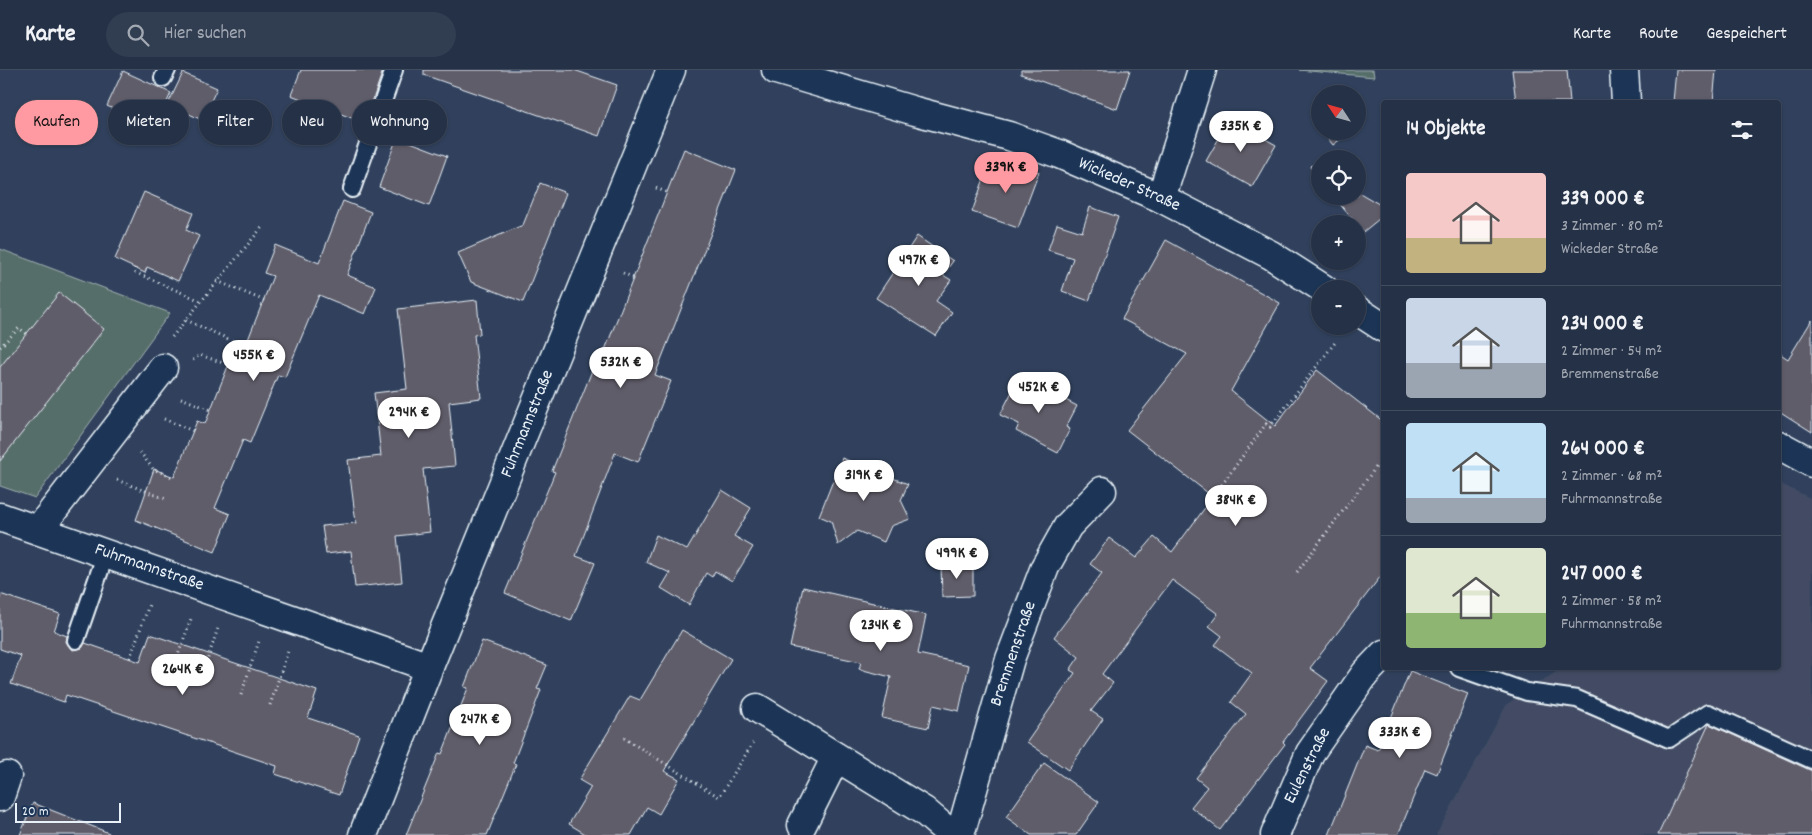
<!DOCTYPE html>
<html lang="de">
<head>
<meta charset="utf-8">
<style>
  :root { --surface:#253146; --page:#313d51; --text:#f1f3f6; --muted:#a3a9b3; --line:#424c5f; --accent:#ff9aa2 }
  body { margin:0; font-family:Dekko,sans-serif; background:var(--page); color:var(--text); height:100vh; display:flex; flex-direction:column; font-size:19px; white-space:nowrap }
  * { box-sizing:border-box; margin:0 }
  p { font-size:16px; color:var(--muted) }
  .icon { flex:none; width:28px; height:28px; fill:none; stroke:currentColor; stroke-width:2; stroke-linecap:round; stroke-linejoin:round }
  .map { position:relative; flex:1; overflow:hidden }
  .sheet { position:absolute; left:1381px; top:30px; width:400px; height:570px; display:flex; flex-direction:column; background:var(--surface); border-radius:5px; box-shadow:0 1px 4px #0004,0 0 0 1px var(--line) }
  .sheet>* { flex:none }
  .hud { position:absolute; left:15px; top:30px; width:475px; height:45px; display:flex; gap:10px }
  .needle { width:32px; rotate:306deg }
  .buttons { position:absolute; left:1311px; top:15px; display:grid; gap:10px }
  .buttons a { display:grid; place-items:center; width:55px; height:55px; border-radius:50%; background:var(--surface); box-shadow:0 1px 4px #0004,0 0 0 1px var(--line); font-size:25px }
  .scale { position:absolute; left:15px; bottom:12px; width:106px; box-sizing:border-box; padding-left:5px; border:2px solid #e8f1f8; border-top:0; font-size:14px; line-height:18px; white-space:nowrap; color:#e8f1f8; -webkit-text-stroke:4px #1d3557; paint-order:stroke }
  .price { position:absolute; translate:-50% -42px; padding:0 11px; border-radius:18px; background:#fff; color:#222; font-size:16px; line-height:32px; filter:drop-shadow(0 1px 2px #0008) }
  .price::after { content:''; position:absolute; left:50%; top:30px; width:15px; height:11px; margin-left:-8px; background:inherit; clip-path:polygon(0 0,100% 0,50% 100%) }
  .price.on { background:var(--accent); color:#111 }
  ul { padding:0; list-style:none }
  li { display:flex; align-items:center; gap:15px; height:125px; padding:0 25px }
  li+li { border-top:1px solid var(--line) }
  li span { display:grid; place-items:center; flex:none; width:140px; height:100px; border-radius:5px; color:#555 }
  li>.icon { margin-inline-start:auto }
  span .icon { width:60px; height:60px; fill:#fffc; stroke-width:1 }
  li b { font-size:21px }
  h2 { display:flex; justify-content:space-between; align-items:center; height:60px; padding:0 25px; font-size:21px }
  .pill { padding:0 18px; border-radius:22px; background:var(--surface); box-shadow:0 1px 4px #0004,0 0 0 1px var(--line); font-size:18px; line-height:45px }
  .pill.on { background:var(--accent); color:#111 }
  header { display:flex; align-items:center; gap:30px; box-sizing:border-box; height:70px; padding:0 25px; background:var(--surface); border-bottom:1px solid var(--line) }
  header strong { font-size:24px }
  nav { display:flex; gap:28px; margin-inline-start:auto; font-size:18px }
  .search { width:350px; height:45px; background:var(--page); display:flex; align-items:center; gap:12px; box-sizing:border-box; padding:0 18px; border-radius:28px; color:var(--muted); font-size:19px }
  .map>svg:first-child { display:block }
  .built { fill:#424c64 }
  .green { fill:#576e6a; stroke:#a0b0b1 }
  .building { fill:#605d6b; stroke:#e8f1f8 }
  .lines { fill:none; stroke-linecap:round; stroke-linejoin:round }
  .lane-casing { stroke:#e8f1f8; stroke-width:20 }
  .street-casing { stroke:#e8f1f8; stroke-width:31 }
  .path { stroke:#e8f1f8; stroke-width:3; stroke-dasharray:1 4; stroke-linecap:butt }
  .lane { stroke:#1d3557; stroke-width:16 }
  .street { stroke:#1d3557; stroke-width:28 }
  .labels { text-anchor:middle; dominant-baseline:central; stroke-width:5; stroke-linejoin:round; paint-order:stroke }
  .street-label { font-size:18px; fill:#e8f1f8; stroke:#1d3557 }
</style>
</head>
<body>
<header>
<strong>Karte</strong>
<div class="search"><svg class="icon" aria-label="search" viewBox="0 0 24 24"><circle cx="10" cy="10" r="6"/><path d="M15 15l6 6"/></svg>Hier suchen</div>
<nav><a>Karte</a><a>Route</a><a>Gespeichert</a></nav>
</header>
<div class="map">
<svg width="1812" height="765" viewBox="0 0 1812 765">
  <rect width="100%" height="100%" fill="#31415d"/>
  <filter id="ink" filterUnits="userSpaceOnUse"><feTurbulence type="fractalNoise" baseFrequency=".02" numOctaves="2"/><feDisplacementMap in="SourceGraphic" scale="10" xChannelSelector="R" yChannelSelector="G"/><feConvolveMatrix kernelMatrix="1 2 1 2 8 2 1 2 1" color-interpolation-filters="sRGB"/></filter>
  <g filter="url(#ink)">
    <path class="built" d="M1779 413 1812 429V765H1436L1507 634 1562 598H1779Z"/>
    <g class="green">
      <path d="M1299 0H1373L1374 7Z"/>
      <path d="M0 179 170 243 35 428 0 416Z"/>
    </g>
    <g class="building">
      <path d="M301 0H383L365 53 291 25Z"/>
      <path d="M424 0H574L617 15 599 66 424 5Z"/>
      <path d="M1021 0H1130L1117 39 1021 4Z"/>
      <path d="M1512 0H1567L1570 32H1516Z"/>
      <path d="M1676 0H1716L1713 32H1673Z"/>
      <path d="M123 1 171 23 155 58 107 36Z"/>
      <path d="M183 3 217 18 202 50 168 34Z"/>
      <path d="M1320 44V59L1313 50Z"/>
      <path d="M1230 49 1276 75 1252 117 1206 91Z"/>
      <path d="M1322 61H1351L1333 75Z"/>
      <path d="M397 67 447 86 429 136 379 117Z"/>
      <path d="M684 79 736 100 655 305 671 311 638 392 615 383 576 486 595 493 571 551 505 523 555 402 552 401 599 283 603 285Z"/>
      <path d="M1005 90 1039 102 1018 158 972 142 987 100 998 106Z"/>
      <path d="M1311 95 1320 100V110L1310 97Z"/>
      <path d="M540 113 566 123 523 232 471 212 458 183 523 155Z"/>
      <path d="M144 122 193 143 186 160 199 166 178 211 147 197 145 203 115 189Z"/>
      <path d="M1358 122 1384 137V145L1363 162 1333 126H1358Z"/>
      <path d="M343 131 371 142 347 205 376 217 365 244 319 225 285 307 278 305 250 373 243 370 215 438 230 444 215 482 136 450 154 399 174 407 197 351 205 354 232 286 240 290 273 206 264 203 275 175 319 193Z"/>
      <path d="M1090 137 1118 147 1089 231 1062 221 1073 188 1048 180 1057 154 1082 162Z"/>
      <path d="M917 166 953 191 943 205 951 210 936 231 952 242 936 266 876 228Z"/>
      <path d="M1166 170 1280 233 1231 321 1275 356 1317 300 1384 352V502L1310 598 1328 611 1283 672 1285 674 1220 760 1191 737 1207 717 1196 708 1246 644 1231 632 1252 603 1215 575 1222 566 1209 556 1218 544 1172 510 1102 604 1113 613 1091 641 1103 649 1068 700 1027 672 1075 603 1070 600 1079 587 1054 567 1102 503 1090 494 1109 468 1136 488 1154 467 1172 482 1213 427 1127 360 1187 284 1122 249Z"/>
      <path d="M59 223 104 259 0 391V297Z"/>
      <path d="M477 230 480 264 474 265 481 328 449 332 455 396 423 399 430 462 397 466 402 512 355 517 351 481 326 484 322 456 356 453 348 390 381 386 374 323 407 319 398 239Z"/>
      <path d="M1812 250V362L1779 341V283L1788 289Z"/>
      <path d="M1020 306 1077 336 1066 357 1070 359 1058 383 1016 361 1019 354 1000 345Z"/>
      <path d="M842 388 908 414 901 430 910 449 891 456 884 472 857 461 838 475 831 451 819 446Z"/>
      <path d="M722 420 751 438 734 466 753 477 732 511 715 501 712 507 706 503 689 535 661 518 670 503 646 492 656 465 687 480Z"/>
      <path d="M973 494V526L942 527 941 495Z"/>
      <path d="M803 517 926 545 918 584 969 595 959 641 933 635 928 658 882 648 891 607 859 599 861 592 790 577Z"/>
      <path d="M0 524 60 544 54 561 67 566 66 572 73 580 82 578 85 573 140 592 150 564 317 621 308 648 359 665 339 725 275 704 277 696 66 625 64 632 11 614 21 586 0 579Z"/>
      <path d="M682 560 731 589 664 701 679 709 659 744 647 737 631 765H587L569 754 591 717 579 710 630 626 640 630Z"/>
      <path d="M482 571 547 595 537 619 541 620 513 693 516 694 487 765H406L439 683 442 684 468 618 464 617Z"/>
      <path d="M1410 601 1468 624 1437 704 1425 699 1398 765H1329L1365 675 1378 680Z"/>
      <path d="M1709 654 1812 701V765H1658Z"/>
      <path d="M1044 693 1099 732 1076 765H1031L1006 747Z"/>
      <path d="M33 733 109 763V765H20Z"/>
    </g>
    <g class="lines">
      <g class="lane-casing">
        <g id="lane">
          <path d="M163 8 167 0"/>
          <path d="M352 119 394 0"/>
          <path d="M76 570 106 483"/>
          <path d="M1459 598 1527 622 1577 629 1669 669 1708 643 1812 690"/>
        </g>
      </g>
      <g class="street-casing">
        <g id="street">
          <path d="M776 0 915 41 1009 66 1059 84 1161 128 1271 185 1324 219"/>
          <path d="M1624 0 1626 32"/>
          <path d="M1161 128 1202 0"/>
          <path d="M1358 241 1384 258"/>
          <path d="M1779 375 1812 393"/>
          <path d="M0 447 429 597"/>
          <path d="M38 460 163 298"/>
          <path d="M757 638 924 741 952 765"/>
          <path d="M0 727 7 706"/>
          <path d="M802 755 836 687"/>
          <path d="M363 765 429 597 671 0"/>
          <path d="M960 765 1010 589 1045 497 1068 456 1102 421"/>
          <path d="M1275 765 1310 683 1365 604 1384 584"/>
        </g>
      </g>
      <g class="path">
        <path d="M656 118 668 123"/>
        <path d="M135 198 134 202 201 231"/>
        <path d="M623 203 634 208"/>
        <path d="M217 211 265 231"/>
        <path d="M186 250 246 277"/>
        <path d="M172 267 263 156"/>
        <path d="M0 277 19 258 27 264"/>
        <path d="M193 290 200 285 229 295"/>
        <path d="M181 328 211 340"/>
        <path d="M164 349 193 361"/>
        <path d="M140 382 153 399 174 408"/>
        <path d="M117 410 166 429"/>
        <path d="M1207 435 1266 354 1270 357 1337 270"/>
        <path d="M1297 502 1376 397 1380 400 1384 396"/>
        <path d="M130 588 150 532"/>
        <path d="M172 602 191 549"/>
        <path d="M200 612 218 558"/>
        <path d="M241 625 259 571"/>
        <path d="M270 635 288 581"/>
        <path d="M624 668 719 727 753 673"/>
      </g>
      <use href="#lane" class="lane"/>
      <use href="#street" class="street"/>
    </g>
  </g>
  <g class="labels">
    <g class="street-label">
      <text transform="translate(1129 115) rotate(24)">Wickeder Straße</text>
      <text transform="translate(528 354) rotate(-68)">Fuhrmannstraße</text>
      <text transform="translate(149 498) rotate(19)">Fuhrmannstraße</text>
      <text transform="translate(1014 584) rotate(-71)">Bremmenstraße</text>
      <text transform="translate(1308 696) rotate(-63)">Eulenstraße</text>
    </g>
  </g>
</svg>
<div class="buttons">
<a><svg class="needle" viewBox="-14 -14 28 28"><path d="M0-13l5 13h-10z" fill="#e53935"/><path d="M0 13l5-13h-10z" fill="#a3a9b3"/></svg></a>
<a><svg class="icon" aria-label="locate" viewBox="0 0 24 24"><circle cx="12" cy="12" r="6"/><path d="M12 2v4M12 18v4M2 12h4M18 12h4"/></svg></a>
<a>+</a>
<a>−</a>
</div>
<div class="scale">20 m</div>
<b class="price" style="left:1241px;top:83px">335K €</b>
<b class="price on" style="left:1006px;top:124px">339K €</b>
<b class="price" style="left:919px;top:217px">497K €</b>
<b class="price" style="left:254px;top:312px">455K €</b>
<b class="price" style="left:621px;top:319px">532K €</b>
<b class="price" style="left:1039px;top:344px">452K €</b>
<b class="price" style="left:409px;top:369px">294K €</b>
<b class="price" style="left:864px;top:432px">319K €</b>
<b class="price" style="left:1236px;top:457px">384K €</b>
<b class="price" style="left:957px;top:510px">499K €</b>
<b class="price" style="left:881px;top:582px">234K €</b>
<b class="price" style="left:183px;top:626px">264K €</b>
<b class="price" style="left:480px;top:676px">247K €</b>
<b class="price" style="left:1400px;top:689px">333K €</b>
<div class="hud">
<a class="pill on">Kaufen</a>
<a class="pill">Mieten</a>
<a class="pill">Filter</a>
<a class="pill">Neu</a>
<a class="pill">Wohnung</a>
</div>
<section class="sheet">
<h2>14 Objekte<svg class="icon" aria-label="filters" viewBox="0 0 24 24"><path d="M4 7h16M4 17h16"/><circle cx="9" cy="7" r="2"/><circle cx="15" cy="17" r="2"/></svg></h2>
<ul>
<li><span style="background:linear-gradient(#f6c9c9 65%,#c2b280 0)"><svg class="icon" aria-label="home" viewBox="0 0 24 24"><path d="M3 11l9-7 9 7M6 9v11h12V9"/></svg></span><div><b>339 000 €</b><p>3 Zimmer · 80 m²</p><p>Wickeder Straße</p></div></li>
<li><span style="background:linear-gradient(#c9d6e8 65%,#9aa5b1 0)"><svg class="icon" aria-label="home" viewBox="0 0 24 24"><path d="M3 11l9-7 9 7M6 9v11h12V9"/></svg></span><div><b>234 000 €</b><p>2 Zimmer · 54 m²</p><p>Bremmenstraße</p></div></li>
<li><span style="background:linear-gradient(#bfe0f5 75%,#9aa5b1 0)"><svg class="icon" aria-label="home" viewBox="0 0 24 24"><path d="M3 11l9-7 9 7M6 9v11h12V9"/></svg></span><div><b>264 000 €</b><p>2 Zimmer · 68 m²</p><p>Fuhrmannstraße</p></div></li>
<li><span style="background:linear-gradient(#dfe7d0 65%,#8fb573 0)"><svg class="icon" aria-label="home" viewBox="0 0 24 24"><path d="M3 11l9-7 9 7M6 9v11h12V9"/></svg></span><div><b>247 000 €</b><p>2 Zimmer · 58 m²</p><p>Fuhrmannstraße</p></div></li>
</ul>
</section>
</div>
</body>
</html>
